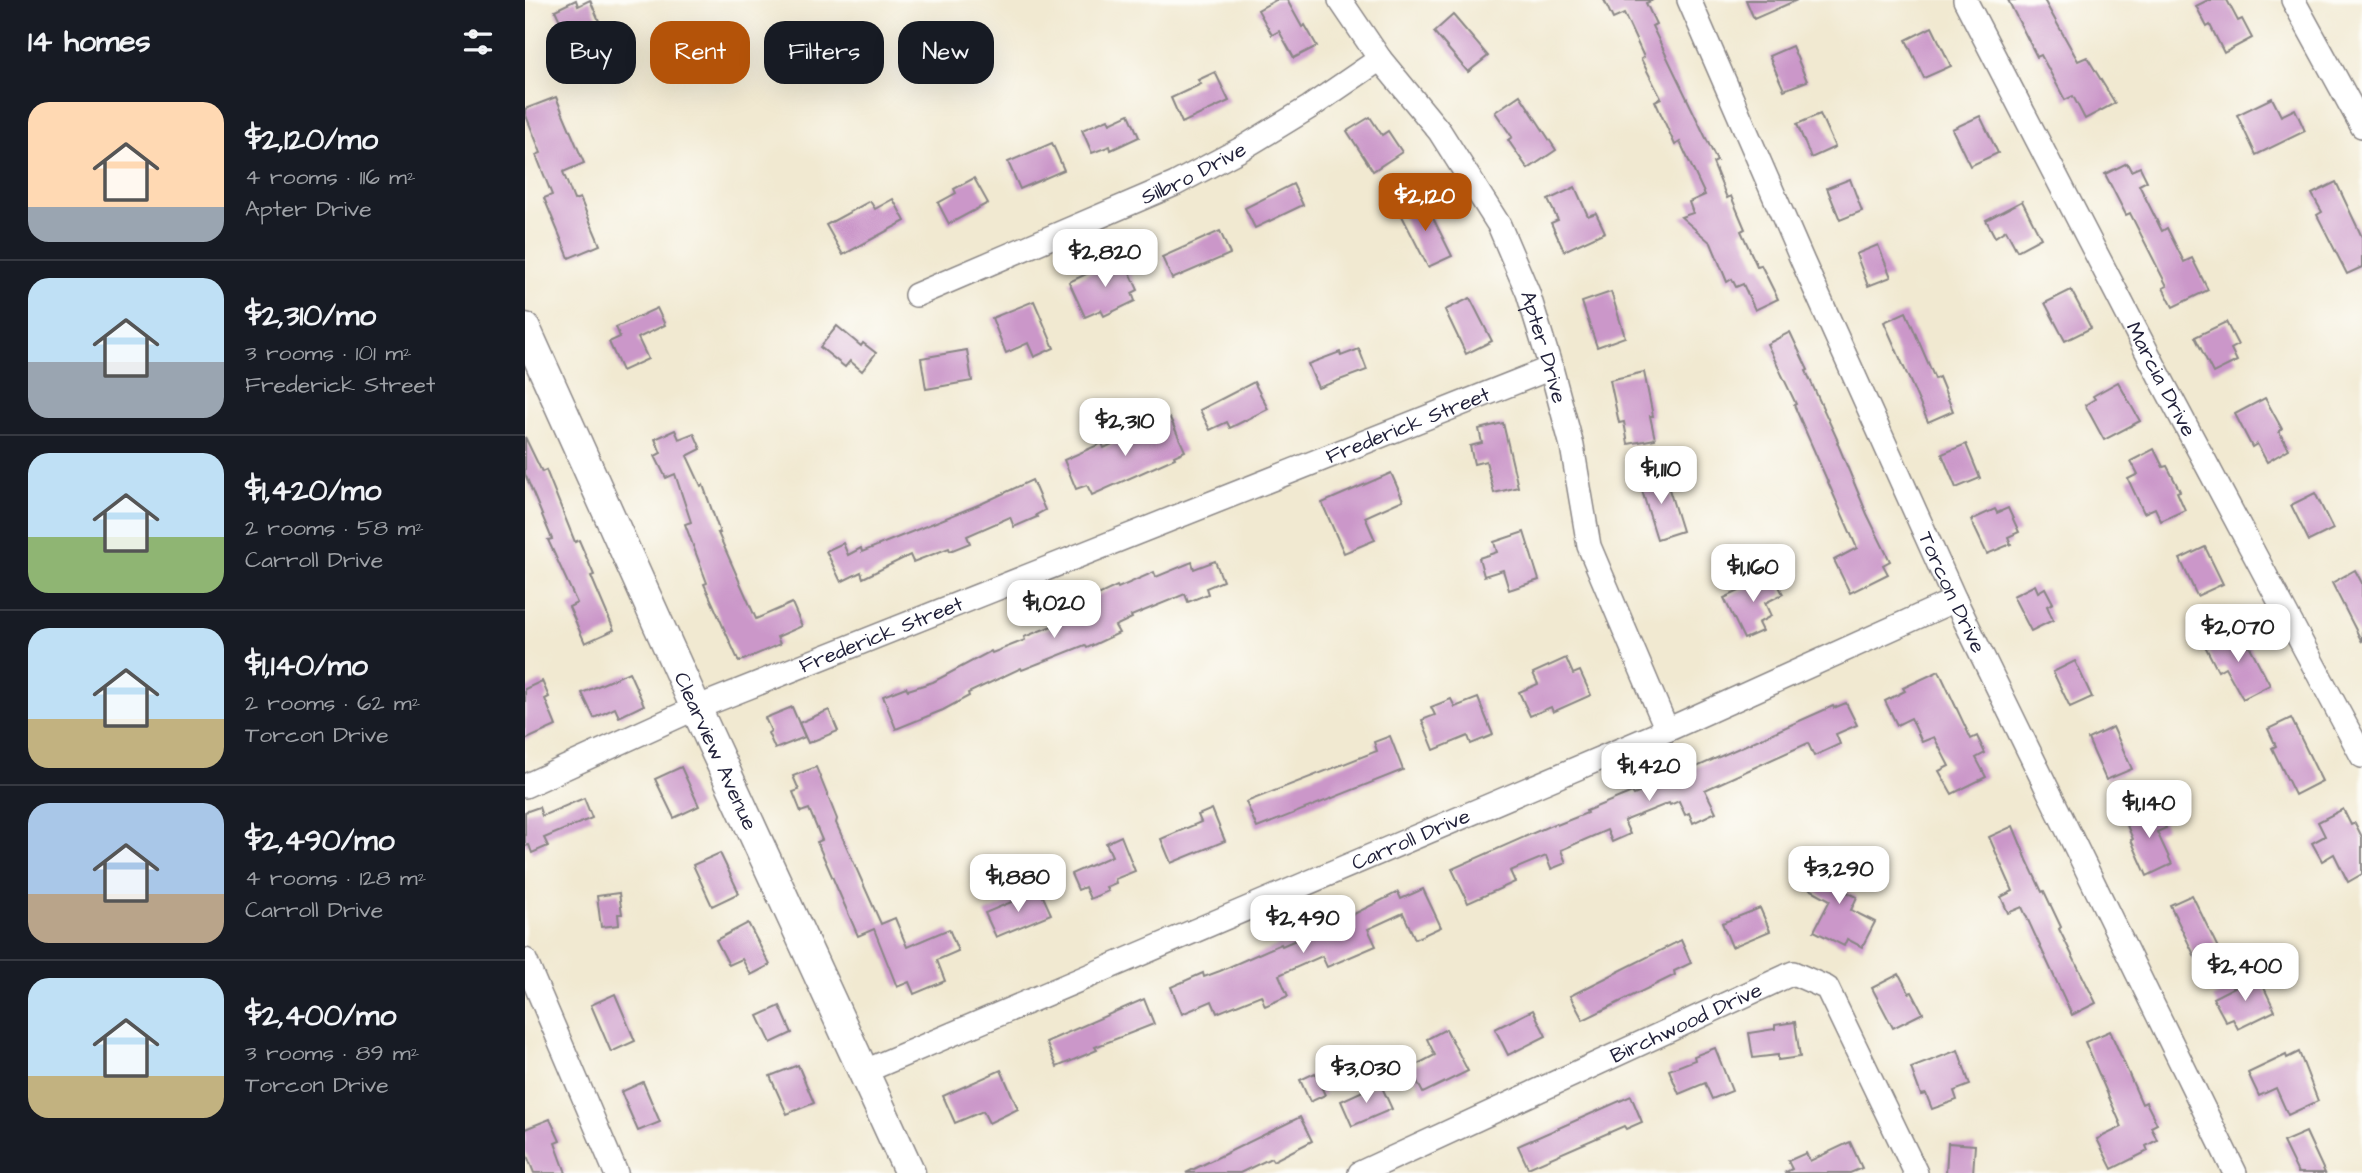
<!DOCTYPE html>
<html lang="en">
<head>
<meta charset="utf-8">
<style>
  :root { --surface:#171b24; --page:#20242c; --text:#f1f3f6; --muted:#9ea1a6; --line:#363941; --accent:#b45309 }
  body { margin:0; font-family:"Architects Daughter",sans-serif; background:var(--page); color:var(--text); height:100vh; display:flex; flex-direction:column; font-size:26px; white-space:nowrap }
  * { box-sizing:border-box; margin:0 }
  p { font-size:23px; color:var(--muted) }
  .icon { flex:none; width:38px; height:38px; fill:none; stroke:currentColor; stroke-width:2; stroke-linecap:round; stroke-linejoin:round }
  .map { position:relative; flex:1; overflow:hidden }
  .drawer { display:flex; flex-direction:column; background:var(--surface); width:525px }
  .drawer>* { flex:none }
  .banner { position:absolute; left:21px; top:21px; width:665px; height:63px; display:flex; gap:14px }
  .price { position:absolute; translate:-50% -60px; padding:0 16px; border-radius:14px; background:#fff; color:#222; font-size:23px; line-height:46px; filter:drop-shadow(0 2px 4px #0008) }
  .price::after { content:''; position:absolute; left:50%; top:42px; width:21px; height:16px; margin-left:-10px; background:inherit; clip-path:polygon(0 0,100% 0,50% 100%) }
  .price.selected { background:var(--accent); color:#fff }
  ul { padding:0; list-style:none }
  li { display:flex; align-items:center; gap:21px; height:175px; padding:0 28px }
  li+li { border-top:2px solid var(--line) }
  li span { display:grid; place-items:center; flex:none; width:196px; height:140px; border-radius:21px; color:#555 }
  li>.icon { margin-inline-start:auto }
  span .icon { width:84px; height:84px; fill:#fffc; stroke-width:1 }
  li b { font-size:30px }
  h2 { display:flex; justify-content:space-between; align-items:center; height:84px; padding:0 28px; font-size:30px }
  .pill { padding:0 24px; border-radius:21px; background:var(--surface); box-shadow:0 7px 28px #0002; font-size:24px; line-height:63px }
  .pill.selected { background:var(--accent); color:#fff }
  main { display:flex; flex:1; min-height:0 }
  .map>svg:first-child { display:block }
  .building { fill:#cb97c9 }
  .lines { fill:none; stroke-linecap:round; stroke-linejoin:round }
  .minor-casing { stroke:#8a8686; stroke-width:26 }
  .tertiary-casing { stroke:#8a8686; stroke-width:33 }
  .minor { stroke:#fff; stroke-width:23 }
  .tertiary { stroke:#fff; stroke-width:30 }
  .labels { text-anchor:middle; dominant-baseline:central; stroke-width:5; stroke-linejoin:round; paint-order:stroke }
  .street-label { font-size:21px; fill:#22223b; stroke:#fdfcf7 }
</style>
</head>
<body>
<main>
<section class="drawer">
<h2>14 homes<svg class="icon" aria-label="filters" viewBox="0 0 24 24"><path d="M4 7h16M4 17h16"/><circle cx="9" cy="7" r="2"/><circle cx="15" cy="17" r="2"/></svg></h2>
<ul>
<li><span style="background:linear-gradient(#ffd9b3 75%,#9aa5b1 0)"><svg class="icon" aria-label="home" viewBox="0 0 24 24"><path d="M3 11l9-7 9 7M6 9v11h12V9"/></svg></span><div><b>$2,120/mo</b><p>4 rooms · 116 m²</p><p>Apter Drive</p></div></li>
<li><span style="background:linear-gradient(#bfe0f5 60%,#9aa5b1 0)"><svg class="icon" aria-label="home" viewBox="0 0 24 24"><path d="M3 11l9-7 9 7M6 9v11h12V9"/></svg></span><div><b>$2,310/mo</b><p>3 rooms · 101 m²</p><p>Frederick Street</p></div></li>
<li><span style="background:linear-gradient(#bfe0f5 60%,#8fb573 0)"><svg class="icon" aria-label="home" viewBox="0 0 24 24"><path d="M3 11l9-7 9 7M6 9v11h12V9"/></svg></span><div><b>$1,420/mo</b><p>2 rooms · 58 m²</p><p>Carroll Drive</p></div></li>
<li><span style="background:linear-gradient(#bfe0f5 65%,#c2b280 0)"><svg class="icon" aria-label="home" viewBox="0 0 24 24"><path d="M3 11l9-7 9 7M6 9v11h12V9"/></svg></span><div><b>$1,140/mo</b><p>2 rooms · 62 m²</p><p>Torcon Drive</p></div></li>
<li><span style="background:linear-gradient(#a9c7e8 65%,#b9a48a 0)"><svg class="icon" aria-label="home" viewBox="0 0 24 24"><path d="M3 11l9-7 9 7M6 9v11h12V9"/></svg></span><div><b>$2,490/mo</b><p>4 rooms · 128 m²</p><p>Carroll Drive</p></div></li>
<li><span style="background:linear-gradient(#bfe0f5 70%,#c2b280 0)"><svg class="icon" aria-label="home" viewBox="0 0 24 24"><path d="M3 11l9-7 9 7M6 9v11h12V9"/></svg></span><div><b>$2,400/mo</b><p>3 rooms · 89 m²</p><p>Torcon Drive</p></div></li>
</ul>
</section>
<div class="map">
<svg width="1837" height="1173" viewBox="0 0 1837 1173">
  <rect width="100%" height="100%" fill="#fdfcf7"/>
  <filter id="ink" filterUnits="userSpaceOnUse"><feTurbulence type="fractalNoise" baseFrequency=".0143" numOctaves="2"/><feDisplacementMap in="SourceGraphic" scale="14" xChannelSelector="R" yChannelSelector="G"/><feConvolveMatrix kernelMatrix="1 2 1 2 8 2 1 2 1" color-interpolation-filters="sRGB"/></filter>
  <filter id="wash" filterUnits="userSpaceOnUse"><feTurbulence type="fractalNoise" baseFrequency=".00686" numOctaves="4" result="noise"/><feDisplacementMap in="SourceGraphic" scale="28" xChannelSelector="R" yChannelSelector="G"/><feGaussianBlur stdDeviation="1.57" result="paint"/><feColorMatrix in="noise" values="0 0 0 0 0 0 0 0 0 0 0 0 0 0 0 0 0 1.4 0 .05"/><feComposite in="paint" operator="in"/></filter>
  <g filter="url(#wash)">
    <rect width="100%" height="100%" fill="#f1e9d1"/>
    <g id="blocks">
      <g class="building">
        <path d="M51 0 53 6 65 0 75 23 43 38 30 10Z"/>
        <path d="M751 0H762L777 27 780 25 792 46 769 58 754 31 747 35 733 10Z"/>
        <path d="M1079 0H1128L1121 3 1131 24 1127 26 1192 161 1188 163 1202 198 1206 196 1220 229 1216 231 1232 266 1236 265 1253 299 1230 310 1218 284 1211 287 1207 279 1202 282 1186 243 1156 217 1168 213 1164 202 1180 195 1155 142 1150 145 1130 101 1136 98 1116 59 1119 57 1099 14 1088 19Z"/>
        <path d="M1221 0H1272L1229 19Z"/>
        <path d="M1483 0H1519L1553 61 1562 57 1590 103 1560 119 1548 96 1540 100 1516 55 1512 57Z"/>
        <path d="M1683 0H1702L1713 21 1717 19 1727 38 1699 53 1685 25 1682 27 1671 6Z"/>
        <path d="M928 15 963 56 943 72 909 32Z"/>
        <path d="M1407 27 1426 66 1399 78 1381 40Z"/>
        <path d="M1267 46 1282 81 1259 90 1244 56Z"/>
        <path d="M690 72 704 101 657 123 646 98 676 84 673 80Z"/>
        <path d="M995 95 1031 150 1003 169 983 140 987 137 970 112Z"/>
        <path d="M31 97 59 163 38 172 49 200 55 198 75 245 44 258 19 198 27 195 11 155 16 153 0 113V109Z"/>
        <path d="M1747 98 1756 116 1770 109 1780 131 1731 155 1712 115Z"/>
        <path d="M604 114 614 137 586 150 585 146 567 153 557 130 583 119 585 123Z"/>
        <path d="M1295 114 1310 147 1286 158 1272 124Z"/>
        <path d="M1455 116 1473 153 1445 166 1427 129Z"/>
        <path d="M845 117 857 135 863 131 877 152 848 171 822 131Z"/>
        <path d="M527 143 539 170 495 189 483 162Z"/>
        <path d="M1602 163 1606 171 1615 167 1622 181 1614 185 1637 231 1642 228 1659 262 1667 258 1683 290 1648 307 1638 288 1642 286 1605 213 1601 215 1580 174Z"/>
        <path d="M449 178 463 203 424 224 413 203 431 193 429 189Z"/>
        <path d="M1325 179 1337 211 1315 220 1302 188Z"/>
        <path d="M1811 182 1837 237V267L1822 274 1792 215 1797 212 1787 194Z"/>
        <path d="M768 184 778 205 730 228 720 208Z"/>
        <path d="M1050 187 1063 216 1071 213 1080 232 1039 251 1026 223 1033 220 1023 200Z"/>
        <path d="M898 198 927 256 903 267 874 210Z"/>
        <path d="M368 199 380 221 318 255 301 225 345 201 350 209Z"/>
        <path d="M1497 201 1516 238 1492 251 1481 230 1470 237 1461 220Z"/>
        <path d="M695 231 705 254 647 279 637 257Z"/>
        <path d="M1353 245 1366 277 1343 286 1331 254Z"/>
        <path d="M598 257 613 290 607 293 610 301 579 316 576 310 560 317 544 282Z"/>
        <path d="M1546 290 1566 328 1540 341 1520 303Z"/>
        <path d="M1086 292 1100 337 1072 347 1057 302Z"/>
        <path d="M945 298 967 341 941 354 920 310Z"/>
        <path d="M509 301 529 348 509 357 503 343 481 353 467 318Z"/>
        <path d="M132 308 140 325 113 338 123 359 97 371 84 342 95 337 91 327Z"/>
        <path d="M1381 312 1410 379 1414 377 1428 411 1403 422 1359 322Z"/>
        <path d="M1701 322 1713 345 1706 349 1712 361 1688 373 1670 337Z"/>
        <path d="M312 326 336 346 338 343 351 353 337 371 325 361 320 367 295 347Z"/>
        <path d="M1265 332 1283 370 1281 371 1313 441 1312 442 1342 514 1365 561 1358 565 1363 574 1325 593 1309 560 1332 548 1269 405 1271 404 1242 344Z"/>
        <path d="M834 349 842 370 793 388 783 364 815 352 816 356Z"/>
        <path d="M442 350 447 381 401 389 396 358Z"/>
        <path d="M1119 372 1128 416H1125L1130 439 1103 444 1099 422 1094 423 1085 380Z"/>
        <path d="M729 382 743 409 705 428 702 422 685 430 675 410Z"/>
        <path d="M1593 382 1615 421 1579 440 1560 405 1570 399 1568 396Z"/>
        <path d="M1740 398 1757 429 1754 432 1764 449 1742 462 1732 444 1727 447 1710 414Z"/>
        <path d="M645 418 660 451 649 456 650 458 567 495 562 485 551 489 539 460 577 443 579 448Z"/>
        <path d="M978 423 993 487 969 493 961 461 949 464 945 446 957 443 954 429Z"/>
        <path d="M150 430 154 439 169 433 176 449 162 456 176 486 178 485 195 533H193L231 619 267 603 277 626 252 637 255 644 214 662 179 584 182 583 160 524 166 522 150 474 141 478 130 456 136 453 130 439Z"/>
        <path d="M0 437 17 472 21 470 50 542 54 540 69 575 66 576 89 630 60 643 44 607 52 603 23 540 27 539 0 474Z"/>
        <path d="M1441 444 1455 478 1431 488 1417 454Z"/>
        <path d="M1629 449 1638 467 1642 466 1655 491 1652 492 1660 510 1636 521 1630 508 1619 513 1603 479 1613 474 1606 461Z"/>
        <path d="M866 473 878 500 840 517 850 540 819 553 797 503Z"/>
        <path d="M1139 473 1157 531 1132 539 1114 481Z"/>
        <path d="M507 480 520 510 511 515 512 517 489 527 485 517 442 536 445 543 425 551 424 548 388 562 385 555 338 578 336 572 316 582 301 551 318 543 323 555 336 548 337 552 458 503Z"/>
        <path d="M1790 493 1808 529 1784 541 1766 505Z"/>
        <path d="M1483 508 1494 532 1483 537 1486 544 1462 554 1446 520 1470 509 1472 513Z"/>
        <path d="M999 532 1014 580 984 590 978 570 959 576 954 558 972 552 969 542Z"/>
        <path d="M1680 547 1698 584 1672 596 1655 559Z"/>
        <path d="M690 561 698 581 681 588 683 594 663 602 660 594 606 616 607 618 590 626 594 633 562 648 560 645 497 670 496 668 443 693 444 696 418 710 371 729 358 696 381 687 383 690 408 682 466 651 467 653 500 640 499 637 547 618 559 611 556 603 592 586 593 588 629 572 631 577 667 562 669 569Z"/>
        <path d="M1830 570 1837 583V642L1807 583Z"/>
        <path d="M1246 571 1258 594 1240 603 1246 616 1233 623 1237 631 1219 639 1199 598 1223 587 1221 583Z"/>
        <path d="M1510 585 1513 592 1520 588 1528 603 1522 606 1528 620 1506 631 1488 596Z"/>
        <path d="M1711 630 1720 647 1724 645 1745 685 1718 699 1700 667 1693 671 1680 646Z"/>
        <path d="M1041 658 1048 674 1055 671 1066 695 1028 712 1026 707 1005 716 994 692 1013 684 1008 673Z"/>
        <path d="M1550 661 1567 697 1545 707 1528 672Z"/>
        <path d="M1414 671 1446 739 1452 736 1460 753 1451 758 1461 777 1427 794 1414 771 1424 766 1409 737 1397 742 1386 718 1372 725 1360 701 1380 691 1378 688Z"/>
        <path d="M104 672 119 705 94 717 90 708 69 718 57 693Z"/>
        <path d="M17 681 24 697 20 699 31 726 0 740V689Z"/>
        <path d="M953 698 968 735 946 744 943 736 909 750 897 720 910 715 906 707 926 699 930 707Z"/>
        <path d="M1321 703 1332 725 1311 734 1315 744 1289 756 1283 743 1180 790 1191 812 1168 823 1164 813 1160 815 1154 801 1145 805 1144 803 1099 821 1105 834 1087 842 1082 830 1036 850 1041 863 1026 869 1021 856 985 871 990 882 943 903 927 869 1031 823 1032 825 1062 813 1061 811 1107 792 1109 795 1308 706 1309 708Z"/>
        <path d="M267 707 280 737 250 749 243 733 246 731 240 718Z"/>
        <path d="M304 710 313 731 283 743 274 723Z"/>
        <path d="M1766 718 1797 781 1770 795 1747 748 1751 746 1743 729Z"/>
        <path d="M1588 727 1607 769 1581 780 1563 739Z"/>
        <path d="M865 736 878 770 732 828 721 802 852 751 849 742Z"/>
        <path d="M156 767 174 806 149 818 130 779Z"/>
        <path d="M291 767 312 819 311 823 356 924 370 918 382 947 424 929 433 951 412 960 420 981 389 994 384 982 372 987 349 929 333 936 292 842 297 840 284 809 276 812 268 792 274 790 268 776Z"/>
        <path d="M59 798 67 818 19 838 23 846 7 853 4 845 0 846V812L14 807 17 816Z"/>
        <path d="M1631 806 1641 828 1632 832 1647 864 1622 876 1606 840 1608 839 1600 821Z"/>
        <path d="M687 809 700 841 646 863 636 839 676 822 673 815Z"/>
        <path d="M1818 809 1826 825 1830 823 1837 837V874L1823 882 1809 854 1797 861 1787 843 1800 836 1793 822Z"/>
        <path d="M1488 826 1502 860 1517 892 1519 891 1536 927 1534 929 1571 1003 1547 1015 1497 907 1483 913 1476 897 1488 891 1464 837Z"/>
        <path d="M596 836 610 871 590 879 591 883 581 887 583 891 565 899 560 887 553 890 546 874 587 856 581 843Z"/>
        <path d="M195 853 214 893 187 906 168 865Z"/>
        <path d="M1303 854 1326 865 1314 888 1332 897 1326 910 1350 922 1337 947 1322 939 1319 946 1289 931 1305 900 1285 889Z"/>
        <path d="M898 889 916 927 890 939 878 913 843 929 851 946 802 967 797 956 754 975 763 996 740 1006 736 995 692 1013 687 1001 657 1014 646 987 678 973 679 977 695 971 756 944 757 946 787 933 785 930 824 913 825 916 873 892 876 899Z"/>
        <path d="M515 890 526 914 471 937 460 913Z"/>
        <path d="M94 893 97 914H93L94 925 76 927 72 896Z"/>
        <path d="M1667 895 1694 950 1672 961 1645 905Z"/>
        <path d="M1235 908 1245 931 1207 947 1197 923Z"/>
        <path d="M223 923 245 965 226 975 217 959 204 965 191 940Z"/>
        <path d="M1156 940 1166 963 1149 971 1150 975 1058 1020 1045 996Z"/>
        <path d="M1374 974 1384 993 1387 992 1398 1013 1368 1028 1347 988Z"/>
        <path d="M1733 975 1750 1011 1713 1029 1708 1019 1701 1022 1688 998Z"/>
        <path d="M90 994 110 1041 86 1052 66 1005Z"/>
        <path d="M619 999 629 1024 570 1047 572 1050 532 1067 521 1042Z"/>
        <path d="M255 1006 267 1033 246 1043 233 1016Z"/>
        <path d="M1008 1010 1021 1036 983 1055 970 1029Z"/>
        <path d="M1270 1022 1275 1057 1253 1060V1055L1228 1058 1224 1033 1250 1029V1025Z"/>
        <path d="M921 1029 943 1071 898 1093 885 1068 910 1055 902 1039Z"/>
        <path d="M1585 1031 1617 1104 1621 1102 1632 1124 1626 1127 1632 1140 1621 1146 1623 1151 1587 1169 1572 1139 1597 1127 1560 1042Z"/>
        <path d="M1190 1048 1207 1091 1187 1099 1180 1083 1154 1094 1144 1070 1170 1060 1169 1056Z"/>
        <path d="M1433 1050 1445 1085 1429 1091 1432 1100 1407 1109 1401 1094 1396 1095 1386 1068Z"/>
        <path d="M1774 1052 1793 1101 1763 1115 1751 1088 1734 1096 1723 1073 1761 1055 1762 1058Z"/>
        <path d="M273 1065 289 1103 262 1114 245 1076Z"/>
        <path d="M476 1070 493 1109 464 1123 458 1111 430 1123 418 1096Z"/>
        <path d="M790 1073 800 1095 785 1102 775 1080Z"/>
        <path d="M118 1082 135 1122 113 1131 96 1092Z"/>
        <path d="M855 1083 867 1109 827 1126 816 1101Z"/>
        <path d="M1106 1096 1117 1122 1101 1129 1099 1126 1003 1168 993 1146Z"/>
        <path d="M775 1117 787 1141 748 1161 746 1158 715 1173H661Z"/>
        <path d="M25 1119 35 1141 30 1143 41 1173H9L0 1151V1129Z"/>
        <path d="M1781 1132 1800 1173H1773L1758 1142Z"/>
        <path d="M1325 1142 1337 1168 1325 1173H1259L1267 1169 1263 1161 1281 1153 1285 1161Z"/>
        <path d="M1423 1143 1450 1145 1448 1173H1421Z"/>
      </g>
    </g>
  </g>
  <g filter="url(#ink)">
    <use href="#blocks" fill-opacity="0" stroke="#8a8686" stroke-width="2"/>
    <g class="lines">
      <g class="minor-casing">
        <g id="minor">
          <path id="s1" d="M815 0 855 59 915 132 974 225 1003 293 1026 368 1047 446 1064 546 1142 730"/>
          <path id="s2" d="M1164 0 1278 262 1430 600 1710 1173"/>
          <path id="s3" d="M1440 0 1637 381 1837 756"/>
          <path d="M1768 0 1837 126"/>
          <path id="s4" d="M391 295 650 184 716 149 785 107 855 59"/>
          <path id="s5" d="M0 786 171 708 1026 368"/>
          <path d="M0 960 91 1173"/>
          <path id="s6" d="M338 1072 1142 730 1430 600"/>
          <path id="s7" d="M835 1173 1268 973 1302 988 1391 1173"/>
        </g>
      </g>
      <g class="tertiary-casing">
        <g id="tertiary">
          <path id="s8" d="M0 328 171 708 385 1173"/>
        </g>
      </g>
      <use href="#minor" class="minor"/>
      <use href="#tertiary" class="tertiary"/>
    </g>
  </g>
  <g class="labels">
    <g class="street-label">
      <text stroke="none"><textPath href="#s4" startOffset="303">Silbro Drive</textPath></text>
      <text stroke="none"><textPath href="#s1" startOffset="406">Apter Drive</textPath></text>
      <text stroke="none"><textPath href="#s3" startOffset="427">Marcia Drive</textPath></text>
      <text stroke="none"><textPath href="#s5" startOffset="954">Frederick Street</textPath></text>
      <text stroke="none"><textPath href="#s2" startOffset="648">Torcon Drive</textPath></text>
      <text stroke="none"><textPath href="#s5" startOffset="387">Frederick Street</textPath></text>
      <text stroke="none"><textPath href="#s8" startOffset="464">Clearview Avenue</textPath></text>
      <text stroke="none"><textPath href="#s6" startOffset="595">Carroll Drive</textPath></text>
      <text stroke="none"><textPath href="#s7" startOffset="359">Birchwood Drive</textPath></text>
    </g>
  </g>
</svg>
<b class="price selected" style="left:900px;top:233px">$2,120</b>
<b class="price" style="left:580px;top:289px">$2,820</b>
<b class="price" style="left:600px;top:458px">$2,310</b>
<b class="price" style="left:1136px;top:506px">$1,110</b>
<b class="price" style="left:1228px;top:604px">$1,160</b>
<b class="price" style="left:529px;top:640px">$1,020</b>
<b class="price" style="left:1713px;top:664px">$2,070</b>
<b class="price" style="left:1124px;top:803px">$1,420</b>
<b class="price" style="left:1624px;top:840px">$1,140</b>
<b class="price" style="left:1314px;top:906px">$3,290</b>
<b class="price" style="left:493px;top:914px">$1,880</b>
<b class="price" style="left:778px;top:955px">$2,490</b>
<b class="price" style="left:1720px;top:1003px">$2,400</b>
<b class="price" style="left:841px;top:1105px">$3,030</b>
<div class="banner">
<a class="pill">Buy</a>
<a class="pill selected">Rent</a>
<a class="pill">Filters</a>
<a class="pill">New</a>
</div>
</div>
</main>
</body>
</html>
